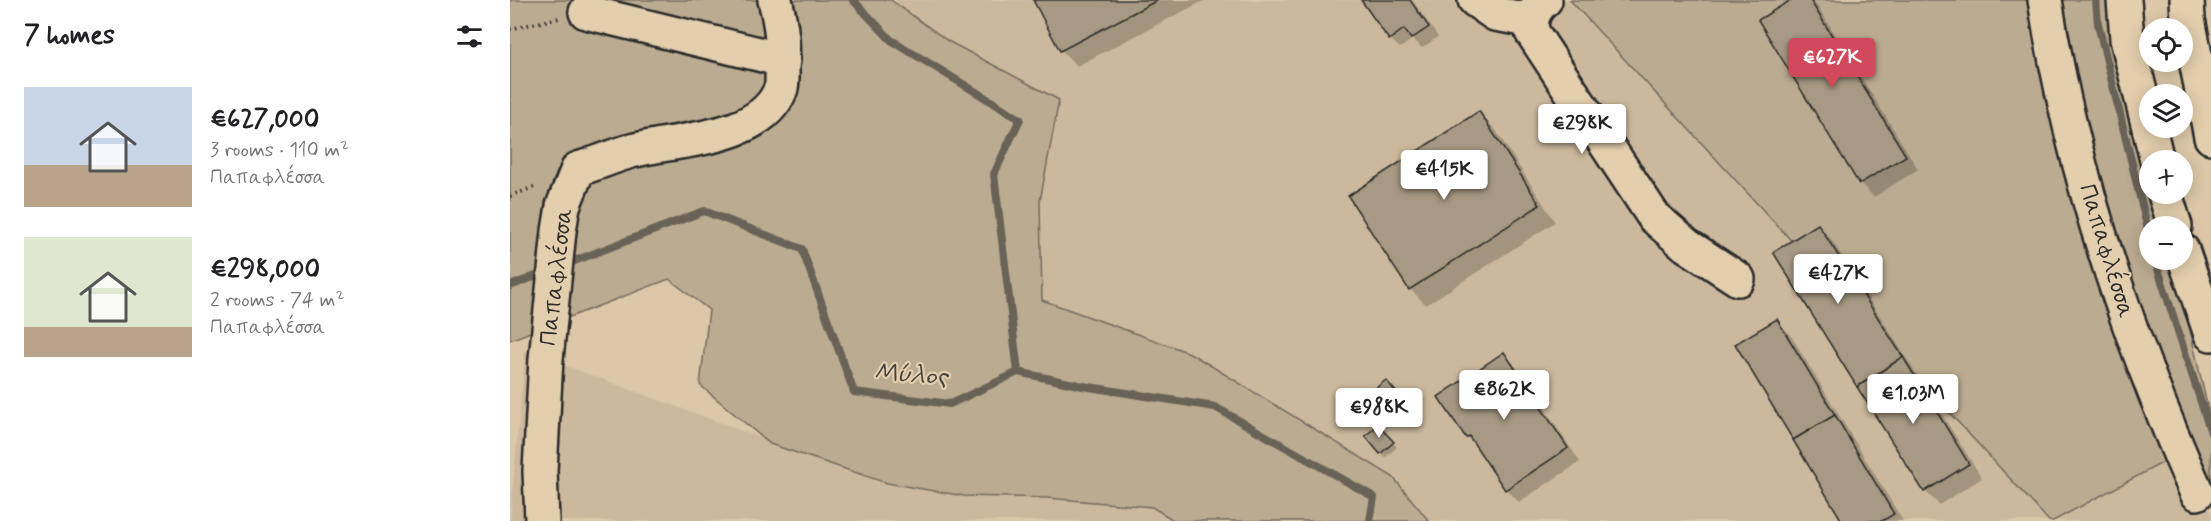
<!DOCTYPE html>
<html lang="en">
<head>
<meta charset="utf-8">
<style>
  :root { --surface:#fff; --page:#f2f2f2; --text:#202124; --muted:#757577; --accent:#d1495b }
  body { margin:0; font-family:Mynerve,sans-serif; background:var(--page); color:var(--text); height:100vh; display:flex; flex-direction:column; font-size:22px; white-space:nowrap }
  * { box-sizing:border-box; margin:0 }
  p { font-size:20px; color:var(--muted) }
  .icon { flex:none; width:33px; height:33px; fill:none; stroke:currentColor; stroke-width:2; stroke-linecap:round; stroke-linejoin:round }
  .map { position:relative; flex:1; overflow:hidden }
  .panel { display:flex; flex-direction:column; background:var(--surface); width:510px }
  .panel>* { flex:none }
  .controls { position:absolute; left:1629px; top:18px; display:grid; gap:12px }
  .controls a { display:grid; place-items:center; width:54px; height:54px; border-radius:50%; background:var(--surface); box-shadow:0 3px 15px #0003; font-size:30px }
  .price { position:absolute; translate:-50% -51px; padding:0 14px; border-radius:6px; background:#fff; color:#222; font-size:20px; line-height:39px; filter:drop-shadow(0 2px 3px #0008) }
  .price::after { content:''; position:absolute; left:50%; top:36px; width:18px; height:14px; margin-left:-9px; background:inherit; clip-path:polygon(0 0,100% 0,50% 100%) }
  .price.on { background:var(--accent); color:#fff }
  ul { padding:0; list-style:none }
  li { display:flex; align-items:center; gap:18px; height:150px; padding:0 24px }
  li span { display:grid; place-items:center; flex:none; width:168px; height:120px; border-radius:0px; color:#555 }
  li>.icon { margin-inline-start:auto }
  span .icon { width:72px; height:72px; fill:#fffc; stroke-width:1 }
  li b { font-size:26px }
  h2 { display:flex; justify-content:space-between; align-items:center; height:72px; padding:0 24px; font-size:26px }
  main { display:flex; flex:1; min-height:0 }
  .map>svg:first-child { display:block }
  .built { fill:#ccb99d }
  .green { fill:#bbab91; stroke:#736b5e; stroke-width:1.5 }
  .shadow { fill:#0003 }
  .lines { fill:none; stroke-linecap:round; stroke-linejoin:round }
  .stream { stroke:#696257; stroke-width:8 }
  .building { fill:#a79983; stroke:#2b2b2b; stroke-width:1.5 }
  .minor-casing { stroke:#2b2b2b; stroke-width:38 }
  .highway-casing { stroke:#2b2b2b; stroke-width:38 }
  .path { stroke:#2b2b2b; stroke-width:4; stroke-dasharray:1.5 4.5; stroke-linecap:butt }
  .minor { stroke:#e3cead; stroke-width:33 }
  .highway { stroke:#e3cead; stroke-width:33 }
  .labels { text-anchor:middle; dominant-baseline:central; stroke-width:4.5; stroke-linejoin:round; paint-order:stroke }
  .street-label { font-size:24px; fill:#2b2b2b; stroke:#e3cead }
  .water-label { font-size:26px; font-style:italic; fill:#45423d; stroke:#e3cead }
</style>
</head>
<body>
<main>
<section class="panel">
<h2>7 homes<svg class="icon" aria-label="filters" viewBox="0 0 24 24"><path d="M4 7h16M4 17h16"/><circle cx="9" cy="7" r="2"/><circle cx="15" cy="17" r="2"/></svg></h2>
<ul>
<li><span style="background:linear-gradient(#c9d6e8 65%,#b9a48a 0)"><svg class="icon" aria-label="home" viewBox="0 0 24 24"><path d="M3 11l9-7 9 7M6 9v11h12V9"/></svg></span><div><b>€627,000</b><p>3 rooms · 110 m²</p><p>Παπαφλέσσα</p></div></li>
<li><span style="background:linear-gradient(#dfe7d0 75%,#b9a48a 0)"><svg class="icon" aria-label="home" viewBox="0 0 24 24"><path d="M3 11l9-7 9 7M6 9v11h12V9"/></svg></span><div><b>€298,000</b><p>2 rooms · 74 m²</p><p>Παπαφλέσσα</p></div></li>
</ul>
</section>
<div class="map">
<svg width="1701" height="521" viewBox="0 0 1701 521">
  <rect width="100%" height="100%" fill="#dcc7a8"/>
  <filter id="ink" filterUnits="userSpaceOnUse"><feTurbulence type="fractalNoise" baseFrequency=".0167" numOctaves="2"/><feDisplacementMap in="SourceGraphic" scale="12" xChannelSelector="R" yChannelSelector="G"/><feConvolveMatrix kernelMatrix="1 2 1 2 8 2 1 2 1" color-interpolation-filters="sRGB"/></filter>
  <g filter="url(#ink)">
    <g class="built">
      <path d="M387 0H1060L1539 521H0L15 351 358 477 367 59Z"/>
      <path d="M1667 455 1701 513V521H1543Z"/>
    </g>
    <g class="green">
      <path d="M0 0H381L438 41 549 100 530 201 532 300 680 353 883 477 919 521H665L642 507 537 498 454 496 377 483 260 444 190 385 199 310 159 279 0 340Z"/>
      <path d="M1060 0H1599L1639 168 1640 194 1655 226H1640V260H1664L1701 422V492L1667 455 1543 521H1539Z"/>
    </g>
    <g class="shadow">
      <path d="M525 0H695L567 66 551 50Z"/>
      <path d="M853 0H902L928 37 912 48 903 39 890 48 880 39Z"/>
      <path d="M1284 0H1301L1308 7 1408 169 1364 197 1350 183 1250 21Z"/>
      <path d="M969 113 985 129 1045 222 916 305 900 289Z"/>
      <path d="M1308 226 1321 239 1472 478 1429 505 1415 491 1265 253Z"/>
      <path d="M1266 321 1280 334 1393 521H1334Z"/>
      <path d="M994 354 1007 368 1070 462 1009 502 996 489 969 449 957 437Z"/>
      <path d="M880 386 890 399 865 419 861 415Z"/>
      <path d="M873 431 887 447 876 457 871 453Z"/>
    </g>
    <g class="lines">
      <g class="stream">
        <path d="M343 0 381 40 510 119 484 174 508 372"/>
        <path d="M1586 0 1588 24 1640 238"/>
        <path d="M1645 260 1701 433"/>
        <path d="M54 265 194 211 292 249 344 392 440 404 508 372 573 386 705 407 864 497 860 521"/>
        <path d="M0 286 36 272"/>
      </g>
    </g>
    <g class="building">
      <path d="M523 0H648L550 51Z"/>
      <path d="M851 0H900L919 27 901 39 894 29 879 40Z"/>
      <path d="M1281 0H1300L1396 156 1349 184 1248 20Z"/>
      <path d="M969 111 1030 205 899 290 838 196Z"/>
      <path d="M1308 224 1393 357 1347 387 1263 252Z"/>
      <path d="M1267 319 1325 415 1283 440 1225 344Z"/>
      <path d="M994 352 1058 448 995 490 959 436 956 438 928 397Z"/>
      <path d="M1393 357 1459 464 1414 492 1347 387Z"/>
      <path d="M876 380 887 393 860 416 848 402Z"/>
      <path d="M1325 415 1384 514 1372 521H1332L1283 440Z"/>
      <path d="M868 425 884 442 870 454 855 436Z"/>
    </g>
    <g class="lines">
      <g class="minor-casing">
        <g id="minor">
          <path d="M965 0 985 14 1020 20"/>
          <path d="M1035 0C1024 9 1020 18 1022 32L1144 217 1176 245 1228 279"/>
          <path d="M1535 0C1562 171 1617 336 1687 493"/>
          <path d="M76 12 273 60"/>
          <path d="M32 521 30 471 36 359 49 231 53 206 68 169C86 164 103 156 121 151 165 139 249 141 270 91 273 85 272 75 272 68 274 45 271 22 265 0"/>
        </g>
      </g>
      <g class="highway-casing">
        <g id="highway">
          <path d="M1614 0 1617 39 1647 160"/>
          <path d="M1677 0 1678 19 1701 137"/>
          <path d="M1655 194 1665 226"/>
          <path d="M1672 250 1701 334"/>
        </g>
      </g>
      <g class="path">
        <path d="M0 29 49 18"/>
        <path d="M0 196 27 186"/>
      </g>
      <use href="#minor" class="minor"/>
      <use href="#highway" class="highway"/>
    </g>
  </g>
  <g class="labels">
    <g class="street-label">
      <text transform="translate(1596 251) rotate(73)">Παπαφλέσσα</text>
      <text transform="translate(47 277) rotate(-83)">Παπαφλέσσα</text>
    </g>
    <g class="water-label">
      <text transform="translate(401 375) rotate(4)">Μύλος</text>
    </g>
  </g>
</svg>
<div class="controls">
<a><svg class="icon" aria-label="locate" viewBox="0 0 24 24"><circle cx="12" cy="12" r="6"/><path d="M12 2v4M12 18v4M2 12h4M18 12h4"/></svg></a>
<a><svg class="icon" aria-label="layers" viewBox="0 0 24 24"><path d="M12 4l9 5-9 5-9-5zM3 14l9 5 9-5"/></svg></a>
<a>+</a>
<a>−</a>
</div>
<b class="price on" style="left:1322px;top:89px">€627K</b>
<b class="price" style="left:1072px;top:155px">€298K</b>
<b class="price" style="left:934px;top:201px">€415K</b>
<b class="price" style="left:1328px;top:305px">€427K</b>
<b class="price" style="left:994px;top:421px">€862K</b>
<b class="price" style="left:1403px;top:425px">€1.03M</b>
<b class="price" style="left:869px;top:439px">€988K</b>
</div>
</main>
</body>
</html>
